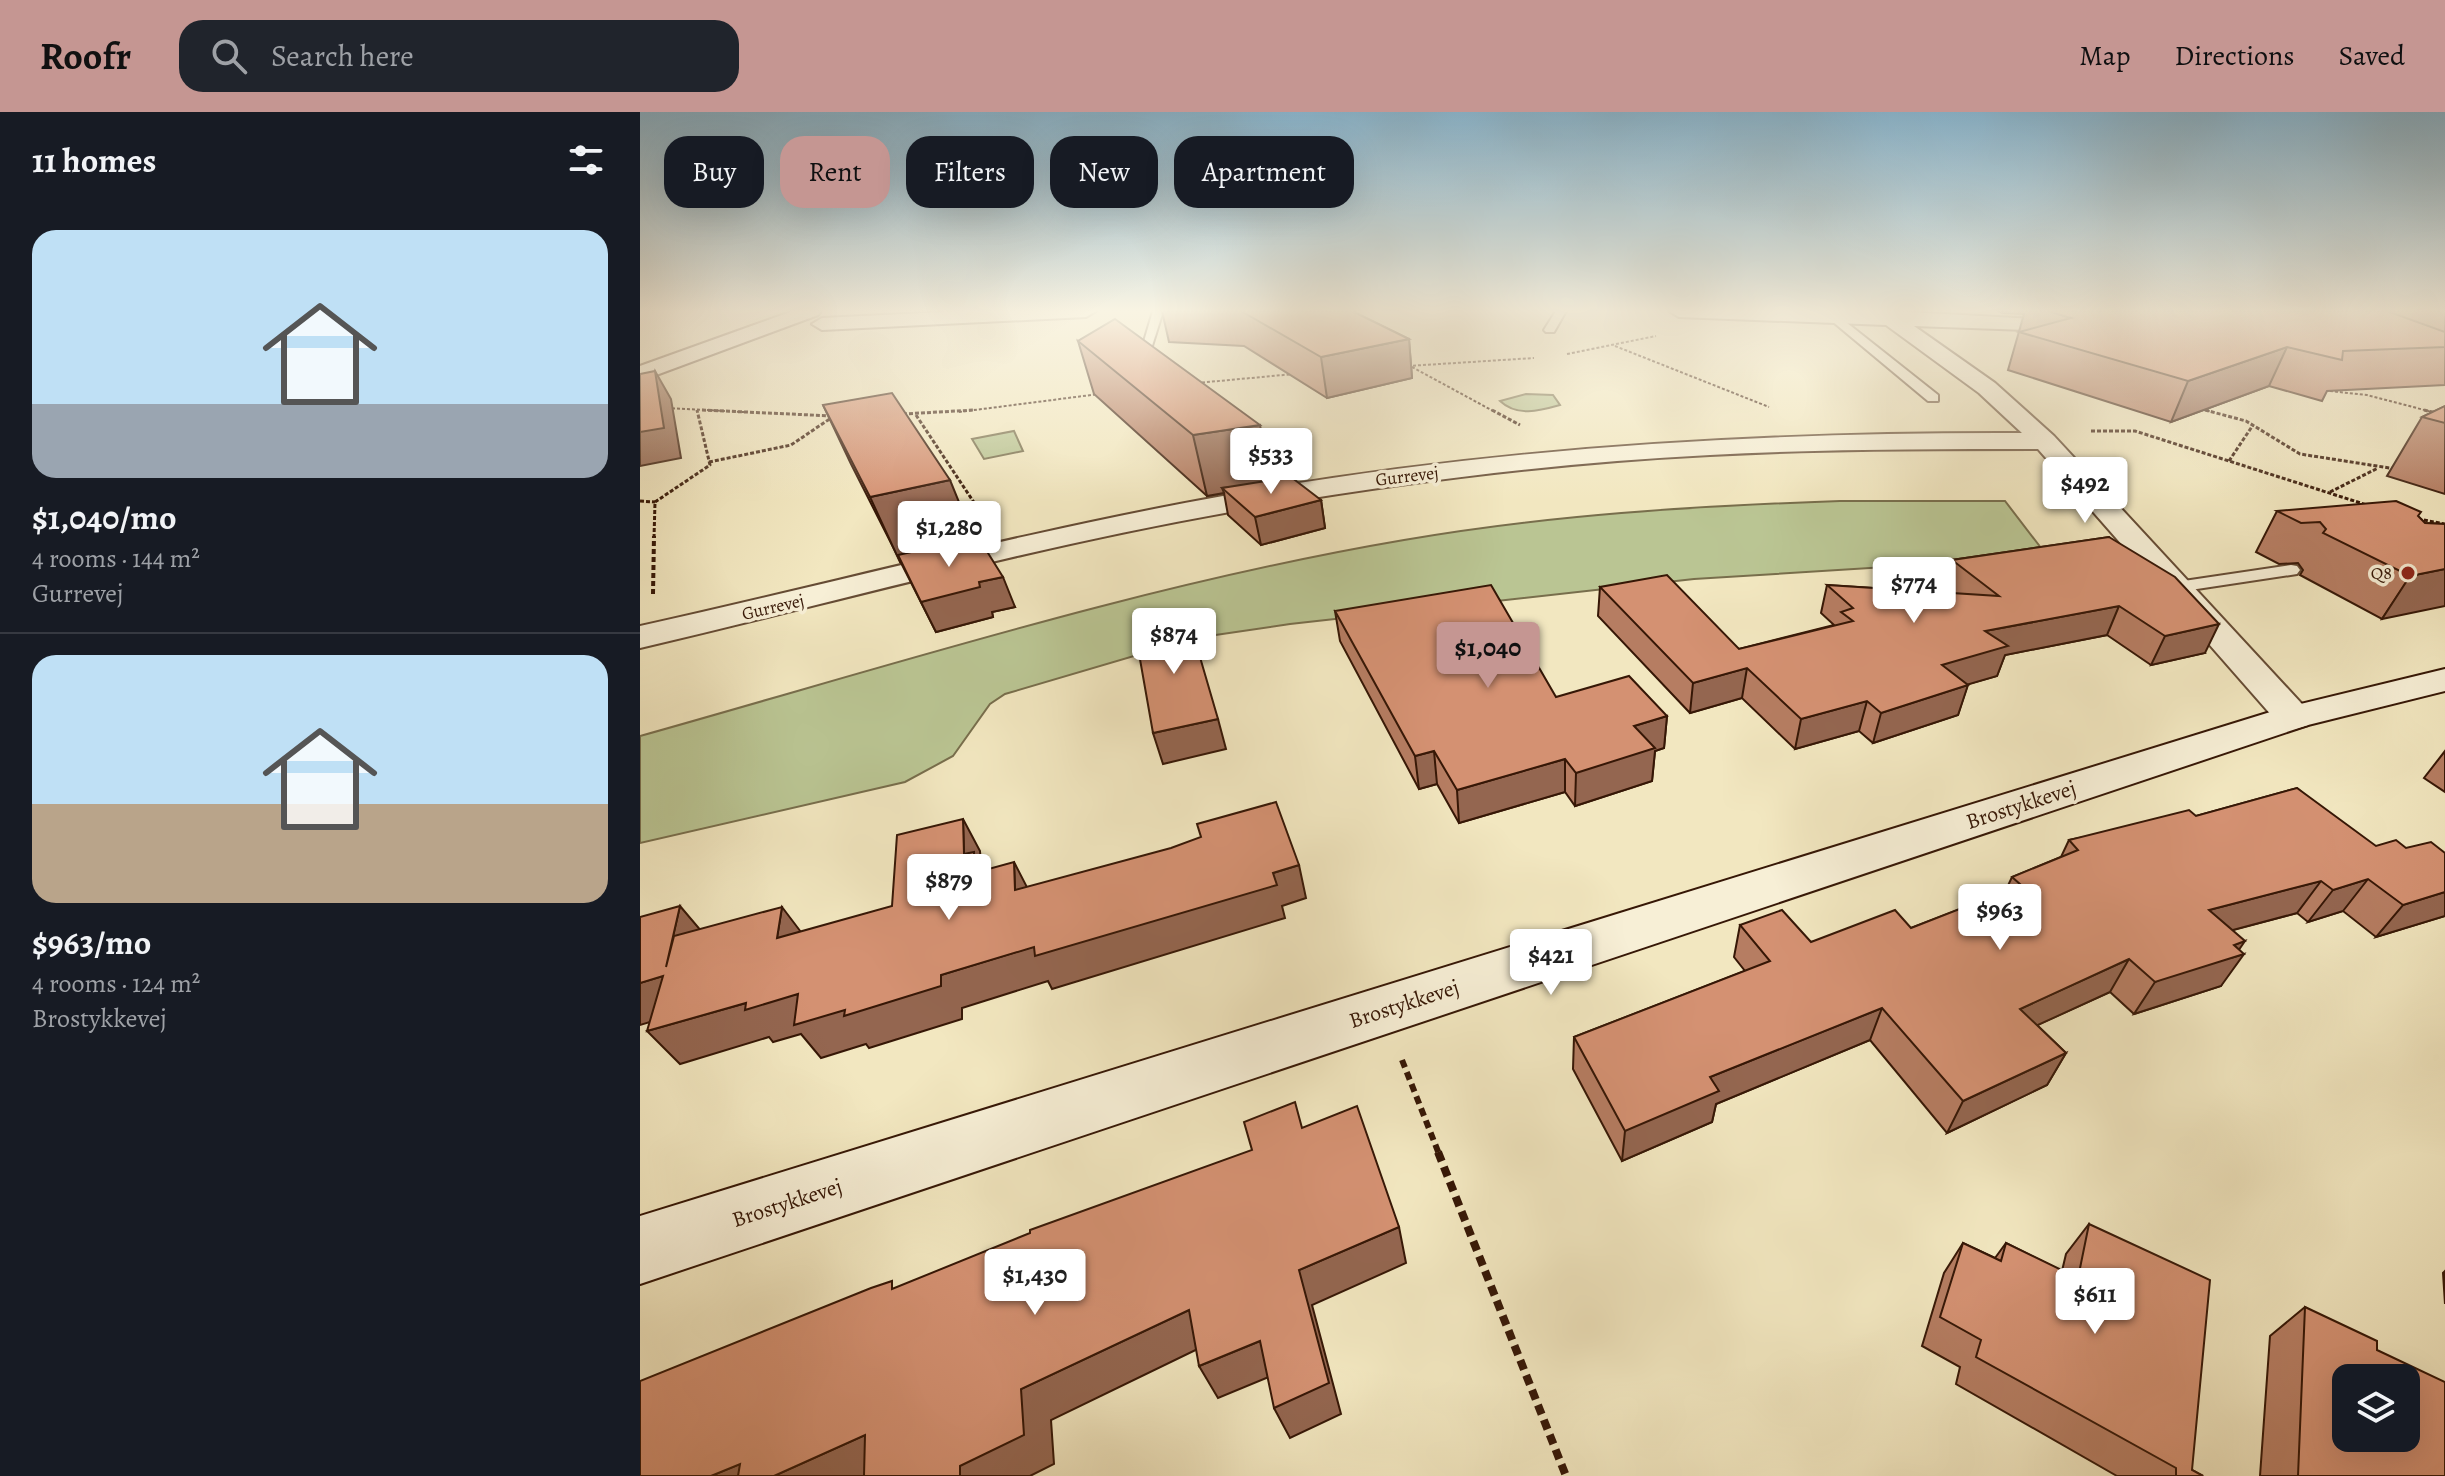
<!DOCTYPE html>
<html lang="en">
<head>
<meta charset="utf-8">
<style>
  :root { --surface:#171b24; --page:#20242c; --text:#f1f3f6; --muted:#9ea1a6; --line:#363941; --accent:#c59692 }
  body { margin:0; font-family:Alegreya,serif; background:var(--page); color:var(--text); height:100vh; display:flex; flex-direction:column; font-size:30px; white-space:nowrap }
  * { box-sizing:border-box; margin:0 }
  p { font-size:26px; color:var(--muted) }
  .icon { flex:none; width:44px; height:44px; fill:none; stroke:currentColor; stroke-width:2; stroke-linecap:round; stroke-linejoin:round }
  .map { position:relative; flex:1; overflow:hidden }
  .details { display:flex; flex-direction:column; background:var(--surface); width:640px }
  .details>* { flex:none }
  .top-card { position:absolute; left:24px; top:24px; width:760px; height:72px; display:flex; gap:16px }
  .tools { position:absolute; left:1692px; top:1252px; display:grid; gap:16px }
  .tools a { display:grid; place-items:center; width:88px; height:88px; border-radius:16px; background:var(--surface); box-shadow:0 8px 32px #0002; font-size:40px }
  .price { position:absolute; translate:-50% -68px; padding:0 18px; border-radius:8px; background:#fff; color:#222; font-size:26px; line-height:52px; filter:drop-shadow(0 2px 4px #0008) }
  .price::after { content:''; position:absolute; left:50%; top:48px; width:24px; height:18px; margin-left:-12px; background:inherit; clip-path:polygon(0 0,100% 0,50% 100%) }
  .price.on { background:var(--accent); color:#111 }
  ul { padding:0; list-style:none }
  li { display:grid; align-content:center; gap:16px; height:424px; padding:0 32px }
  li+li { border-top:2px solid var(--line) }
  li span { display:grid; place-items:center; height:248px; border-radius:24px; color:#555 }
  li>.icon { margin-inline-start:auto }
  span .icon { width:144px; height:144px; fill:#fffc; stroke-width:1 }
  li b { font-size:34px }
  h2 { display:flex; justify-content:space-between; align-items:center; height:96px; padding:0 32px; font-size:34px }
  .tag { padding:0 28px; border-radius:24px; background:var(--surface); box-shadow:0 8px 32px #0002; font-size:28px; line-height:72px }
  .tag.on { background:var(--accent); color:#111 }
  header { display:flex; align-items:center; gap:48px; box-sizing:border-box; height:112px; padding:0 40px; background:var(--accent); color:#111 }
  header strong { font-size:38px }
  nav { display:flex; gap:44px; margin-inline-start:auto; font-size:28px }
  .search { width:560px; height:72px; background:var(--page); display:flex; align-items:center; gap:20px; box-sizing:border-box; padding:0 28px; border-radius:24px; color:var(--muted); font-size:30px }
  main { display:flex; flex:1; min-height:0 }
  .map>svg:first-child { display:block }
  .green { fill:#bac593; stroke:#786e4c; stroke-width:2 }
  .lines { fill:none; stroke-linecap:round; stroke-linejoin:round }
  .lane-casing { stroke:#654b34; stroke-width:4 }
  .street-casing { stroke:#654b34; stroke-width:4 }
  .secondary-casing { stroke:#361706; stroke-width:4 }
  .path-far4 { stroke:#361706; stroke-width:2; stroke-dasharray:3 2; stroke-linecap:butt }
  .path-far3 { stroke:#361706; stroke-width:3; stroke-dasharray:4 2; stroke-linecap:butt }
  .path-far2 { stroke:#361706; stroke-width:4; stroke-dasharray:5 3; stroke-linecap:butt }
  .path-far1 { stroke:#361706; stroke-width:6; stroke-dasharray:8 5; stroke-linecap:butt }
  .path { stroke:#361706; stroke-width:8; stroke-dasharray:10 6; stroke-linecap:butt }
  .lane { fill:#f7efd6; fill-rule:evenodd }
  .street { fill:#f7efd6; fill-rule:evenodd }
  .secondary { fill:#f7efd6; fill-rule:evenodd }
  .wall { fill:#b67d62; stroke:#361706; stroke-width:2 }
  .shaded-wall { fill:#946650; stroke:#361706; stroke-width:2 }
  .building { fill:#d49172; stroke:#361706; stroke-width:2; fill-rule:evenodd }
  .poi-dot { fill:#8f2418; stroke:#f7efd6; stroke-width:3 }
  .labels { text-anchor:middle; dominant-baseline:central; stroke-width:7; stroke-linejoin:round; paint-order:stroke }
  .far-street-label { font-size:18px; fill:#361706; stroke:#f7efd6 }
  .far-poi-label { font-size:18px; fill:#361706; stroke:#f7efd6; text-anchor:end }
  .street-label { font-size:22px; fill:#361706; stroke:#f7efd6 }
</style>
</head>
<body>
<header>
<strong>Roofr</strong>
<div class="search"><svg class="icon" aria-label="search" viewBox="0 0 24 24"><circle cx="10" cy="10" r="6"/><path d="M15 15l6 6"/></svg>Search here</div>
<nav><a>Map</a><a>Directions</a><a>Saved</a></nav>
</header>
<main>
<section class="details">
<h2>11 homes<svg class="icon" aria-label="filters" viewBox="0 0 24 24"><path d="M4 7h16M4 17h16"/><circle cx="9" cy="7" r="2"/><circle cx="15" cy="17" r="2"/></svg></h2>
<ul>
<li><span style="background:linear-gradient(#bfe0f5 70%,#9aa5b1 0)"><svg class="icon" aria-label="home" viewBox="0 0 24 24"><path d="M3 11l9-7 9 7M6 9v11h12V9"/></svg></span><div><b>$1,040/mo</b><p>4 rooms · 144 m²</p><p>Gurrevej</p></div></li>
<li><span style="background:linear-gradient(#bfe0f5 60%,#b9a48a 0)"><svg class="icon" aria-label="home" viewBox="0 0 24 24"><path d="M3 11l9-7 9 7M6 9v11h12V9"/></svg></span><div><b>$963/mo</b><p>4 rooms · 124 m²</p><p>Brostykkevej</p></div></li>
</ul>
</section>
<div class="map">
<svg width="1805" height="1364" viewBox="0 0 1805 1364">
  <rect width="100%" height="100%" fill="#f2e7c0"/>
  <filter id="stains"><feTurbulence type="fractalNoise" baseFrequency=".0025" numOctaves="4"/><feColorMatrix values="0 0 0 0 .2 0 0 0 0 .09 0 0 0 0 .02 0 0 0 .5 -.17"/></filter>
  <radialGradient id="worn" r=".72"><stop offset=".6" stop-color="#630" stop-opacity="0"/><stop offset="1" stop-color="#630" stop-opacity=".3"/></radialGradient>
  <g class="green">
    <path d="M886 282 913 283 920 293C899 299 877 305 860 289Z"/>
    <path d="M374 319 383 339 344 347 332 327Z"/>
    <path d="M1200 389H1365L1408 445 1054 467 650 512 555 526 365 582 350 592 313 644 265 670 0 731V624C253 553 505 472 764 428 908 403 1054 394 1200 389Z"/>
  </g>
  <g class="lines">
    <g class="lane-casing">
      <g id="lane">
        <path d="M513 199H523L507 250 497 253Z"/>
        <path d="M916 199H926L914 220H906L904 218Z"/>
        <path d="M1180 199H1192L1298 283V289H1288Z"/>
        <path d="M1651 453 1657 454 1660 458 1657 462 1537 480 1528 475 1537 470Z"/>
      </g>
    </g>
    <g class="street-casing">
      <g id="street">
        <path d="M153 199H181L178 203 0 269V254Z"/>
        <path d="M324 199H456L446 205 182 218 172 212 182 206Z"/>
        <path d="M1029 199H1251L1447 210 1450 214 1440 220 1274 214 1355 271 1414 324 1674 605 1668 613 1654 617 1640 613 1398 337C1289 337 1180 337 1070 343 909 351 749 372 590 400 391 435 196 490 0 536V514C194 471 387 419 583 384 847 336 1114 320 1382 321L1339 281 1246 213 1039 205Z"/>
      </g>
    </g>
    <g class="secondary-casing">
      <path id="secondary" d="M1805 557V579L1668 613 0 1172V1104L1640 597Z"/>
    </g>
    <g class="path-far4">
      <path d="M975 234 1129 295"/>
      <path d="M927 242 1016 224"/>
      <path d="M768 254 894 246"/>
      <path d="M772 255 855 300"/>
      <path d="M557 271 654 262"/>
      <path d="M1680 278 1727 283 1792 300"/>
      <path d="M27 296 104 300"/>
      <path d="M1562 297 1572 300"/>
      <path d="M319 300 459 282"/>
    </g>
    <g class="path-far3">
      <path d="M62 298 193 304"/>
      <path d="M852 298 880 313"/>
      <path d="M1565 298 1606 309 1660 342 1756 357"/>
      <path d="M1784 298 1805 303"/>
      <path d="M263 302 335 298"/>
      <path d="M276 303 343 404"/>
      <path d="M1451 319H1495L1730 394"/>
      <path d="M1589 349 1613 313"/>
      <path d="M69 350 151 333 194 304"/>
      <path d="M1690 380 1738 356"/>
      <path d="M0 389 15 390"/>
      <path d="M1778 407 1805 412"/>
      <path d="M14 426 15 390 70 353 57 298"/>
    </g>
    <path class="path-far2" d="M13 482 14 424"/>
    <path class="path-far1" d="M762 948 799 1042"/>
    <path class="path" d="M798 1040 926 1364"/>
    <use href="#lane" class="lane"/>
    <use href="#street" class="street"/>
    <use href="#secondary" class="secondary"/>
  </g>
  <g class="wall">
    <path d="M522 199H712L769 227 772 266 687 286 604 234 529 230Z"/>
    <path d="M1357 199H1805V273L1687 279 1682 289 1629 274 1531 310 1368 258 1384 202 1363 201Z"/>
    <path d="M438 229 630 368 681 388 685 416 621 433 588 403 584 381 567 384 454 282Z"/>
    <path d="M183 293 333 426 375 495 352 500 353 505 296 520 211 352Z"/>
    <path d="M1805 294V382L1747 364 1782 305Z"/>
    <path d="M1637 399 1778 404 1785 411 1805 412 1742 507 1660 463 1663 458 1658 451 1639 452 1616 440Z"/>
    <path d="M1469 425 1565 541 1511 553 1467 523 1365 543 1357 564 1328 572 1318 603 1233 631 1219 619 1155 637 1102 586 1050 601 958 504 960 475 1099 537 1194 513 1181 501 1187 473 1311 481 1304 475 1312 448Z"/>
    <path d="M695 499 916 585 1027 604 1024 636 1015 639 1012 669 935 694 925 680 819 711 797 672 779 677 700 529Z"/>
    <path d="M1805 639V680L1784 666Z"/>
    <path d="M1657 676 1805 804 1736 825 1703 799 1668 810 1657 801 1592 818 1599 837 1581 874 1494 902 1470 880 1397 913 1426 941 1407 973 1307 1021 1230 928 1076 992 1072 1010 982 1049 933 957 934 925 1105 859 1094 845 1100 813 1171 830 1271 816 1365 780 1372 765 1421 745 1429 728 1556 704Z"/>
    <path d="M1449 1112 1552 1358 1563 1364H1477L1316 1272 1320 1255 1282 1234 1304 1161 1323 1131 1355 1146 1366 1131 1422 1159 1426 1142Z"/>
    <path d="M1805 1159V1192L1803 1161Z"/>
    <path d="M1665 1195 1737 1238 1805 1364H1620L1630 1224Z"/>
  </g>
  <g class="shaded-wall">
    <path d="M769 227 772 266 687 286 681 245Z"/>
    <path d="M1647 235 1629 274 1531 310 1548 269Z"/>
    <path d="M15 259 31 287 41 346 0 354V320Z"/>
    <path d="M620 313 631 373 582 376 584 381 567 384 553 323Z"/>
    <path d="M310 368 336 432 260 450 230 385Z"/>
    <path d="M681 388 685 416 621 433 615 405Z"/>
    <path d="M1805 457V494L1742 507 1770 464Z"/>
    <path d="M363 465 375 495 352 500 353 505 296 520 281 490 339 470Z"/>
    <path d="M1479 494 1467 523 1365 543 1357 564 1292 583 1302 553 1345 519Z"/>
    <path d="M1579 512 1565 541 1511 553 1525 524Z"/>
    <path d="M1107 556 1102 586 1050 601 1053 571Z"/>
    <path d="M1328 573 1318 603 1233 631 1241 601Z"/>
    <path d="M1227 589 1219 619 1155 637 1161 607Z"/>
    <path d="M1027 604 1024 636 1015 639 1012 669 935 694 936 661 994 614Z"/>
    <path d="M578 607 586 637 523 652 513 621Z"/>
    <path d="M794 639 797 672 779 677 775 644Z"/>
    <path d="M925 647V680L819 711 817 678Z"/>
    <path d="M323 707 340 739 341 753 351 773 352 794 324 742Z"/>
    <path d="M374 750 391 783 375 778Z"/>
    <path d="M659 753 666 786 642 794 645 806 412 877 408 869 322 896V907L229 936 226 932 181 946 161 922 133 930 129 925 40 952 7 919 106 891 158 882 301 863Z"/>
    <path d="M1728 767 1703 799 1668 810 1693 778Z"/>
    <path d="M1681 769 1657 801 1548 830 1569 798Z"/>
    <path d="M1805 780V804L1736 825 1763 793Z"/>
    <path d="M40 794 68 827 26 855Z"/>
    <path d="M142 795 167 828 137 826Z"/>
    <path d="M1605 829 1594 845 1604 842 1581 874 1494 902 1515 870 1594 833Z"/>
    <path d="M1489 847 1470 880 1363 929 1380 897Z"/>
    <path d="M23 864 53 897 0 913V871Z"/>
    <path d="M1242 896 1230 928 1076 992 1072 1010 982 1049 985 1019 1070 965Z"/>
    <path d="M1426 941 1407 973 1307 1021 1323 989Z"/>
    <path d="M759 1115 766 1151 672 1193 701 1302 650 1326 634 1296 659 1158Z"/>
    <path d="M549 1198 568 1232 411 1308 414 1352 390 1364H320V1354L381 1277Z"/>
    <path d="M620 1229 636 1262 578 1286 559 1254Z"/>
    <path d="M225 1323 240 1364H134Z"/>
    <path d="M100 1352 120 1364H71Z"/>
  </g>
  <g class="building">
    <path d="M601 199H712L769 227 681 245Z"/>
    <path d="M1407 199H1747L1805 220V235L1703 239 1702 248 1647 235 1548 269 1379 220 1431 206Z"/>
    <path d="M475 207 620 313 553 323 438 229Z"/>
    <path d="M15 259 24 316 0 320V262Z"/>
    <path d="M252 281 310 368 230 385 183 293Z"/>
    <path d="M1805 294V311L1782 305Z"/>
    <path d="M651 365 681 388 615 405 582 376Z"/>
    <path d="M1756 389 1781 400 1778 404 1785 411 1805 412V457L1770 464 1683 421 1686 417 1680 410 1661 411 1637 399Z"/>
    <path d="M338 425 363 465 339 470 340 475 281 490 258 443Z"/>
    <path d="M1469 425 1535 465 1579 512 1525 524 1479 494 1345 519 1368 534 1302 553 1328 573 1241 601 1227 589 1161 607 1107 556 1053 571 960 475 1027 463 1099 537 1213 509 1201 500 1213 496 1187 473 1359 484 1312 448Z"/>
    <path d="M851 473 916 585 989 564 1027 604 994 614 1015 636 936 661 925 647 817 678 794 639 775 644 695 499Z"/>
    <path d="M548 504 578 607 513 621 495 519Z"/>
    <path d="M1657 676 1736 734 1756 728 1766 736 1791 730 1805 741V780L1763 793 1728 767 1693 778 1681 769 1569 798 1605 829 1594 833 1604 842 1515 870 1489 847 1380 897 1426 941 1323 989 1242 896 1070 965 1079 979 985 1019 934 925 1130 849 1100 813 1142 798 1171 830 1255 798 1271 816 1381 773 1372 765 1438 738 1429 728 1549 698 1556 704Z"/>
    <path d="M636 690 659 753 633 761 637 773 395 844 394 835 301 863V874L204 904 205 898 154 913 158 882 105 898 106 891 7 919 23 864 0 871V805L40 794 26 855 34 824 142 795 137 826 252 794 257 723 323 707 324 742 334 740V761L374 750 375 778 531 736 561 725 557 712Z"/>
    <path d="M655 990 662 1016 717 994 759 1115 659 1158 689 1271 634 1296 620 1229 559 1254 549 1198 381 1277 384 1323 320 1354V1364H224L225 1323 134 1364H98L100 1352 71 1364H0V1269L231 1176 252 1169V1177L390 1121V1118L612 1038 604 1010Z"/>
    <path d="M1449 1112 1570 1168 1552 1358 1563 1364H1536V1356L1336 1245 1341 1228 1300 1205 1323 1131 1361 1149 1366 1131 1438 1166Z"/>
    <path d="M1665 1195 1737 1229V1238L1805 1270V1364H1658ZM1706 1266H1766V1326H1706Z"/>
  </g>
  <linearGradient id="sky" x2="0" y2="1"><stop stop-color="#89b8d3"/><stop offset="0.51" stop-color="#f9f4e3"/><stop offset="1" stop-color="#f9f4e3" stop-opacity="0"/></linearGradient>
  <rect width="1805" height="390" fill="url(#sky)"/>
  <circle class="poi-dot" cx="1768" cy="461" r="8"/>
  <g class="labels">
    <g class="far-street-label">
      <text transform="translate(767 364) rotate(-7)">Gurrevej</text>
      <text transform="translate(133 495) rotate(-13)">Gurrevej</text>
    </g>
    <g class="far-poi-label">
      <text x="1752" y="461">Q8</text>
    </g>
    <g class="street-label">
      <text transform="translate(1381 693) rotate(-18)">Brostykkevej</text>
      <text transform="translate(764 892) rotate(-18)">Brostykkevej</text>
      <text transform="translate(147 1091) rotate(-18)">Brostykkevej</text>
    </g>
  </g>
  <rect width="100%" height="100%" filter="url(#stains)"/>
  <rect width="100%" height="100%" fill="url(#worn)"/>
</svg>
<div class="tools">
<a><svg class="icon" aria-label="layers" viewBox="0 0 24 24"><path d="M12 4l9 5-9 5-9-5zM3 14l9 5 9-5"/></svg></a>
</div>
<b class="price" style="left:631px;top:384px">$533</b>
<b class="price" style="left:1445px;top:413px">$492</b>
<b class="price" style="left:309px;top:457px">$1,280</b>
<b class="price" style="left:1274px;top:513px">$774</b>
<b class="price" style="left:534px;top:564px">$874</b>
<b class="price on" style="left:848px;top:578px">$1,040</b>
<b class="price" style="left:309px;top:810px">$879</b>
<b class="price" style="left:1360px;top:840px">$963</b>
<b class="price" style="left:911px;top:885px">$421</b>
<b class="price" style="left:395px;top:1205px">$1,430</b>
<b class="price" style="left:1455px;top:1224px">$611</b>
<div class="top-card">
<a class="tag">Buy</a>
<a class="tag on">Rent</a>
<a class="tag">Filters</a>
<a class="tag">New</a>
<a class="tag">Apartment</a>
</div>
</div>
</main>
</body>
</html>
